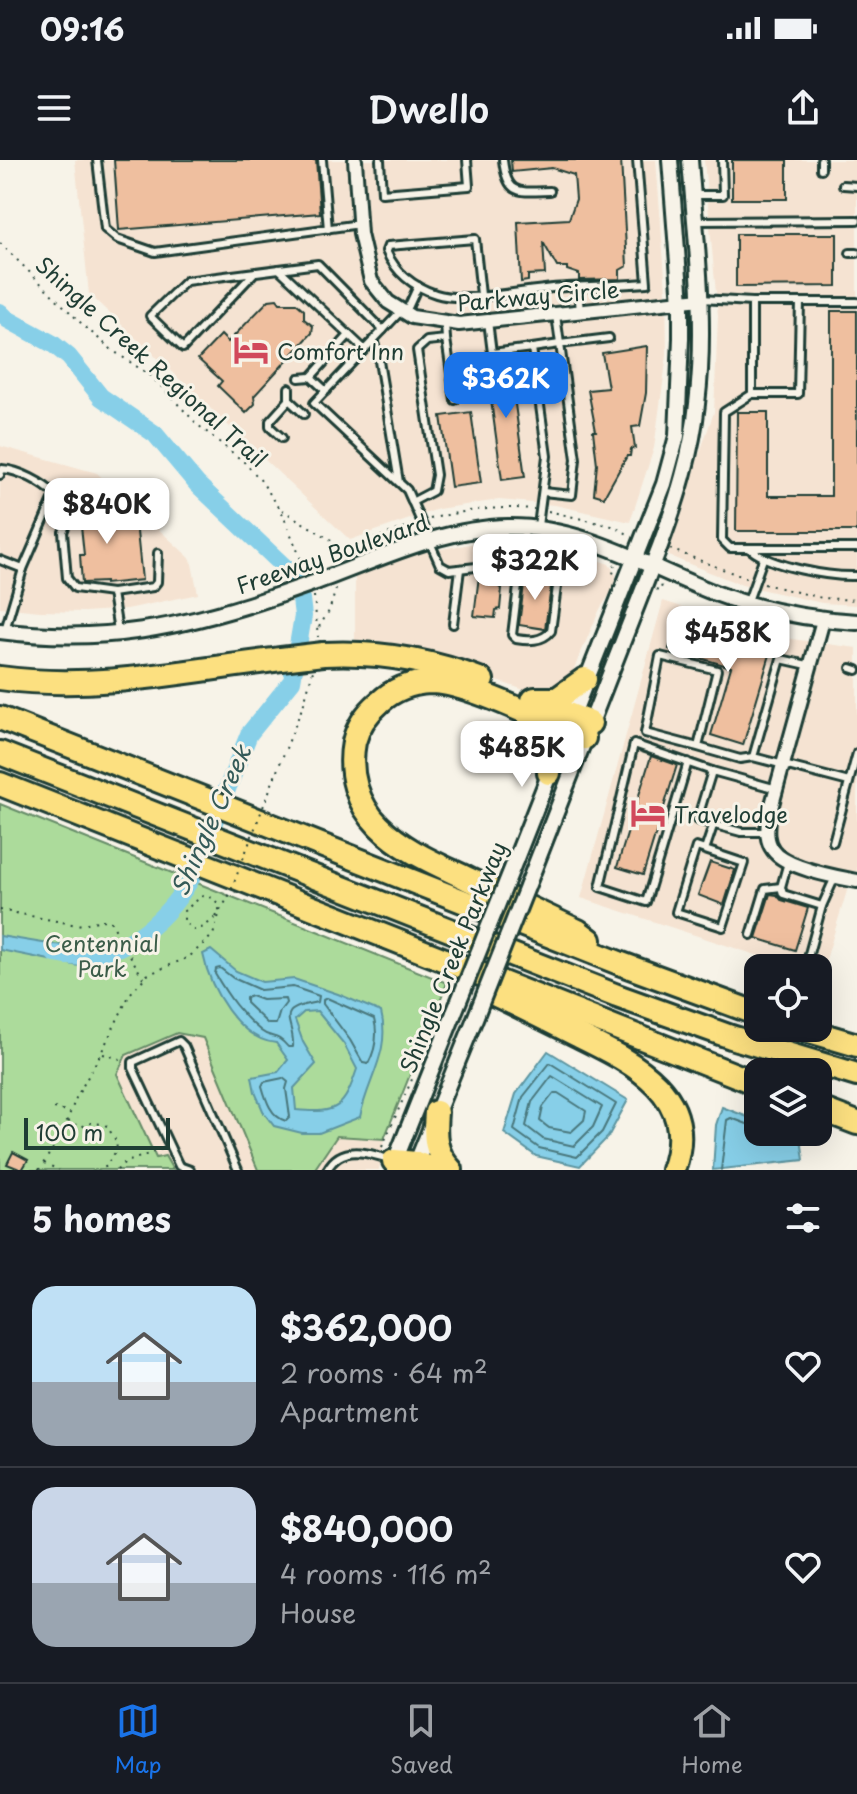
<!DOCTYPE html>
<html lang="en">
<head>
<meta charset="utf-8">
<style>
  :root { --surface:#171b24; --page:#242831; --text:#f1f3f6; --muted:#9ea1a6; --line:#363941; --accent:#1a73e8 }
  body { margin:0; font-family:"Playpen Sans",sans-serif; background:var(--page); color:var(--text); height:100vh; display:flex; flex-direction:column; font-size:30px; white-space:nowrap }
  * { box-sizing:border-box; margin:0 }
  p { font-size:26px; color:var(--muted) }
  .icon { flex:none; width:44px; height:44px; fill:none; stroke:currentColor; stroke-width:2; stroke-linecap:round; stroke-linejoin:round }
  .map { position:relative; height:1010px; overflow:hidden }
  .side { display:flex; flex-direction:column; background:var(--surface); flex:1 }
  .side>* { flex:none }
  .controls { position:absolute; left:744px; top:794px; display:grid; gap:16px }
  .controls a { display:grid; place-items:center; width:88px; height:88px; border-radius:16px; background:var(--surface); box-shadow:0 8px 32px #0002; font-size:40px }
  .scale { position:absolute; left:24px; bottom:20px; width:146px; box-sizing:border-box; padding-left:8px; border:4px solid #1f3d34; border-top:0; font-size:22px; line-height:28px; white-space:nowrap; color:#1f3d34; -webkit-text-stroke:6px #f7f3e8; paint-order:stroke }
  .price { position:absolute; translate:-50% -68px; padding:0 18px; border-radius:16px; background:#fff; color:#222; font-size:26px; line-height:52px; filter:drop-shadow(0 2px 4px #0008) }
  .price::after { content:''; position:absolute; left:50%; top:48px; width:24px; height:18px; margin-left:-12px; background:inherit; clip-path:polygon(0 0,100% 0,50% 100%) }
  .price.active { background:var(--accent); color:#fff }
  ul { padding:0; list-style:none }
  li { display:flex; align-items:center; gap:24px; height:200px; padding:0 32px }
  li+li { border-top:2px solid var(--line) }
  li span { display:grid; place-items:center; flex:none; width:224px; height:160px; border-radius:24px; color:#555 }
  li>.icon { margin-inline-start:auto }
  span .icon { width:96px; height:96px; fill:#fffc; stroke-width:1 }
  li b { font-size:34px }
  h2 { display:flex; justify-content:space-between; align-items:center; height:96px; padding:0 32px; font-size:34px }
  .status { display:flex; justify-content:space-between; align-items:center; height:56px; padding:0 40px; background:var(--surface); direction:ltr }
  .status svg { height:22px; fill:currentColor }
  header { display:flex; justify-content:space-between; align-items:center; height:104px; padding:0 32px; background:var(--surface); font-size:36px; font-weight:600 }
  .menu { display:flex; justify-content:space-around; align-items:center; height:112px; border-top:2px solid var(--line); background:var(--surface); font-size:22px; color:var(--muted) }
  .menu a { display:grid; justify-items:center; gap:4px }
  .menu .active { color:var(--accent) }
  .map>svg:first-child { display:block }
  .built { fill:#f5e3d2 }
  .green { fill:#acdb9b; stroke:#668c68; stroke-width:2 }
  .water { fill:#87cfe8; stroke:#5d95a0; stroke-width:2; fill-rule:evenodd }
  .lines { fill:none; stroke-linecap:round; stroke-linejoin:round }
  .shore { stroke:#49777c; stroke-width:2 }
  .river { stroke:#87cfe8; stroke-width:18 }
  .building { fill:#efbf9f; stroke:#1f3d34; stroke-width:2 }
  .service-casing { stroke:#1f3d34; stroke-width:12 }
  .minor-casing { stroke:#1f3d34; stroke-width:18 }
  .tertiary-casing { stroke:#1f3d34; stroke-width:20 }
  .motorway-casing { stroke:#1f3d34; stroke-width:28 }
  .path { stroke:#1f3d34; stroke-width:2; stroke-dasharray:2 6; stroke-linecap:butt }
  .service { stroke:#f7f3e8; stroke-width:6 }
  .minor { stroke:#f7f3e8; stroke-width:12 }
  .tertiary { stroke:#f7f3e8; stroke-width:14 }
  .motorway { stroke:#fce080; stroke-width:22 }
  .tertiary-bridge-casing { stroke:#1f3d34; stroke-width:20; stroke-linecap:butt }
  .motorway-bridge-casing { stroke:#1f3d34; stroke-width:28; stroke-linecap:butt }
  .path-bridge { stroke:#1f3d34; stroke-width:2; stroke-dasharray:2 6; stroke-linecap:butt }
  .tertiary-bridge { stroke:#f7f3e8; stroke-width:14 }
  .motorway-bridge { stroke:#fce080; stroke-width:22 }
  .labels { text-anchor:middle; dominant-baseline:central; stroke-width:6; stroke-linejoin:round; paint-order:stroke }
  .street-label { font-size:22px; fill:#1f3d34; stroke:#f7f3e8 }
  .poi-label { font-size:22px; fill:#1f3d34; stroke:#f7f3e8; text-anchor:start }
  .park-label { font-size:22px; fill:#3b5d49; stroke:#f7f3e8 }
  .water-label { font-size:24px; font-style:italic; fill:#345a58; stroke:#f7f3e8 }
</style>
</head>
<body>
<div class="status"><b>09:16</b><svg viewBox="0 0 49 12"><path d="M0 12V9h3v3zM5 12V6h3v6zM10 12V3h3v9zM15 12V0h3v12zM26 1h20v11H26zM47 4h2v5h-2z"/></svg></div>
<header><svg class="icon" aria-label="menu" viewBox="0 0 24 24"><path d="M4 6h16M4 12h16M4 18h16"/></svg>Dwello<svg class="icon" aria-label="share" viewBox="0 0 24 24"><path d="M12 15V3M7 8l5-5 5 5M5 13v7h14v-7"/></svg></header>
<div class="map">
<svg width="857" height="1010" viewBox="0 0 857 1010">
  <rect width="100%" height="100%" fill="#f7f3e8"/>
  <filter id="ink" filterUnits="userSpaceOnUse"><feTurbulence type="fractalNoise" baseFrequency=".0125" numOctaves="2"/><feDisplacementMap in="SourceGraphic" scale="16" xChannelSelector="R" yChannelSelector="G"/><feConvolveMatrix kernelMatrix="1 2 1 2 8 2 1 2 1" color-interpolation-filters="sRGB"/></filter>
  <g filter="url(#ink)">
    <g class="built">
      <path d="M75 0H656L666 130 667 195 654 288 630 362 555 345 499 340 438 349 350 380 89 134Z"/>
      <path d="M704 0H857V445L822 443 742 425 669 396 667 387 714 252 718 156Z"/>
      <path d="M0 286 97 313 191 399 198 434 127 449 85 452 40 451 0 447Z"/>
      <path d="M510 382 557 386 609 404 616 415 614 428 600 449 566 527 539 535 423 496 355 489V415L423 392 471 384Z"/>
      <path d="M663 441 777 477 857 488V711H853L821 816 818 815V808H796L581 738Z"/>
      <path d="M177 873 203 878 258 1010H173L165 997 156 998 117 914 126 895Z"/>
      <path d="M336 976 384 979 379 1010H314Z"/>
    </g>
    <path class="green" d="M0 644 447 823 384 979 337 976 314 1010H258L203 878 177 873 126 895 117 914 156 998 165 996 173 1010H0Z"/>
    <g class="water">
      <path d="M0 776 55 785 79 786V806L0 790Z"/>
      <path d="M211 790 236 811 262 822 294 819 338 834 381 852C391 892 368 918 360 957L319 973H302L274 966 264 953 255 932 252 917 278 912 288 900 276 883C238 879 210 829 203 794ZM317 851 344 884 357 909C344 948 338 954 296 950L294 928 316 904 303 882 295 860 304 852Z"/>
      <path d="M548 891 628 940 608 977 580 1006 536 996 504 973 516 934Z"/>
      <path d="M722 947 758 961V972H787L801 978 804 1000 713 1010 716 965Z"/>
    </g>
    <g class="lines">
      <g class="shore">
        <path d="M216 809 220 808 233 818 260 830 293 827 319 836 318 842C271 850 295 860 293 887H288C276 872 272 880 261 871 241 855 228 836 215 814Z"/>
        <path d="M251 836 262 840 285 839 286 843 280 851 276 864H268L246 843V838Z"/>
        <path d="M327 838 374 859C378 874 376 889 368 904L363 903 350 880 323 844V840Z"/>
        <path d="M550 903 616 944 602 972 577 997 539 988 514 970 523 937Z"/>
        <path d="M552 916 602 947 593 967 574 986 543 979 526 966 532 942Z"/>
        <path d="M283 918 288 922 286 929 290 957 286 961C271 957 266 940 262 926L264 922Z"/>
        <path d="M554 933H558L586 951 584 960 571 972 549 968 540 961 543 947Z"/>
        <path d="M721 1010 727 960 731 958 758 968"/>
      </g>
      <path class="river" d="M0 152 7 159 53 184 69 197 101 237 155 274 197 324 291 413 301 439 303 456 292 521 249 574 192 717C164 765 114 807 55 794"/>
    </g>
    <g class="building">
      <path d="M114 0H316L320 53 119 70Z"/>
      <path d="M511 0H621L627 106 620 110V119L579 120V114L567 110V107H557L543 82 545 114 528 115V121L521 122 518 62 569 59 576 39 574 15 552 8 512 12Z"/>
      <rect x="732" y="0" width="55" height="39"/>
      <path d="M736 74H837V126L736 127Z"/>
      <path d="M277 139 280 143H296L304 150V159L313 166 312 173 254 236 255 244 246 253 218 226 222 221 198 199 221 175 228 182 269 140Z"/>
      <path d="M831 151H857V371H736L737 252H768V336H831Z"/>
      <path d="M647 186 646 233 640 266 632 267 635 288 631 289 630 296H627L604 337 594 334 597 304 593 271H596L588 230 608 228 602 193Z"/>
      <path d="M509 201 525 317 502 320 486 204Z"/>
      <path d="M471 252 481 323 451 327 441 256Z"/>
      <path d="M94 335 119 363 136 362 142 420 105 424V422L82 423 80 395H84L79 347 81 336Z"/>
      <path d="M479 416 500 418 499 427 502 428 500 449 496 450 495 458 474 456Z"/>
      <path d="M525 416 552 420 545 469 519 465Z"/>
      <path d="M677 460 772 488 743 585 711 575 731 507 669 489Z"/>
      <path d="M651 596 677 605 643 715 617 707Z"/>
      <path d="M710 702 735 710 724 745 698 735Z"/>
      <path d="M770 734 777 735 781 740 808 748 795 790 756 778Z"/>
      <path d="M13 992 28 1000 22 1010 7 1004Z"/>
    </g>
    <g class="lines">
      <g class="service-casing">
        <g id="service">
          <path d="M97 0 105 69 117 79 155 92 360 64"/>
          <path d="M322 0 328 69"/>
          <path d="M380 0 382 33 469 26 467 0"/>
          <path d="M503 0C507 36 519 32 550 31"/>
          <path d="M821 9V0"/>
          <path d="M843 25 857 26"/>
          <path d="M694 35H723L722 0"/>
          <path d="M694 61 857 60"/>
          <path d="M850 93H857"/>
          <path d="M279 109 364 189"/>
          <path d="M255 112 183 188 150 156 186 121 318 104 383 170"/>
          <path d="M578 128 580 152"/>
          <path d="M481 135 475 79 388 86 386 91C396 113 414 127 436 134 465 144 533 128 566 127 593 126 620 125 647 123L637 0"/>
          <path d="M701 139 752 142V234L724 252 722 380 730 388H857"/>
          <path d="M752 142H857"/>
          <path d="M401 151 314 243 407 330 440 405 449 410 521 402 525 369"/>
          <path d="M406 152 418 126"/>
          <path d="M556 155 560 184 609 178"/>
          <path d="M488 161 492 193 532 188 547 296 538 366"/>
          <path d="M446 179 455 240"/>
          <path d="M373 180 378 195 399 322"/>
          <path d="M532 188 560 184 576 299 572 335 543 332"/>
          <path d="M311 217 349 175"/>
          <path d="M299 218 311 217 326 231"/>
          <path d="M289 228V240L304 254"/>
          <path d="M752 234H798L800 142"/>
          <path d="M282 278 270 267V261L289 240"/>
          <path d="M0 315 2 309C19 310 44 323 55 335L23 409"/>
          <path d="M76 339 63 372 67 418 75 428 112 433 118 471"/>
          <path d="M412 342 433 331 436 315 417 190 427 181 446 179 445 163"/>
          <path d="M750 389C772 407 829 417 857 416"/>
          <path d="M0 400 23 409 5 470"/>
          <path d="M521 402 557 408 559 412 551 471C542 482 528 481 516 479L512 475Z"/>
          <path d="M112 433 153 427 157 422 158 393"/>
          <path d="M747 444 763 399"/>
          <path d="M453 464 460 409"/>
          <path d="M812 506 781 499 753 597 849 622"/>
          <path d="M851 508 857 510"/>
          <path d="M698 587 645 573 660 496 717 510 698 587 740 599 753 597"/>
          <path d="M688 602 646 742 600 727 634 584 712 611"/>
          <path d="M767 672H741L697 660 712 611 777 629"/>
          <path d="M833 682 857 593"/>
          <path d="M705 690 696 687 676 752 723 767 744 703 705 690 713 666"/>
          <path d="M781 727 783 734 822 746 835 717"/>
          <path d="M751 775 765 729 781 727 788 702"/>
          <path d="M807 801 822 746"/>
          <path d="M190 1010 179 1006 133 908V902L179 881 184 886 238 1010"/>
          <path d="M327 1010C341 984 368 992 391 1000"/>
        </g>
      </g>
      <g class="minor-casing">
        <g id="minor">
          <path d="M355 0 360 74 371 121 388 142 412 157 459 164 701 139"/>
          <path d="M823 460 768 659C767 670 766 681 773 690 785 708 836 717 857 721"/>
        </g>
      </g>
      <g class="tertiary-casing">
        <g id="tertiary">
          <path d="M316 422C377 400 442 368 508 367 582 366 648 407 715 433 760 450 809 459 857 462"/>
          <path d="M0 471C103 484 182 468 279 435"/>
          <path d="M515 701 664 324 677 276 681 178V142L670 0"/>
          <path d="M527 727 660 386C677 340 692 293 697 244 707 163 696 81 690 0"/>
          <path d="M393 1006 454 853"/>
          <path d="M414 1009 474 861"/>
        </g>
      </g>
      <g class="motorway-casing">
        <g id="motorway">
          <path d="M323 494C378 491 430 500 482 520"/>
          <path d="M0 518C94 531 187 511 281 499"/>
          <path d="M535 539H557L585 519"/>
          <path d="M533 540 590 563"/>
          <path d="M528 556C549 570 549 590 549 613"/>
          <path d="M0 558 619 803 758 854"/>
          <path d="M584 578C545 562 469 522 430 522 411 523 393 530 380 542 367 553 358 565 354 582 348 613 357 644 379 666 404 691 437 704 468 719 505 736 541 754 578 771L590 780"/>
          <path d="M0 593 617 836 731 877 857 915"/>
          <path d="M0 624 758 924"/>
          <path d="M496 835C524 848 551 862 579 876 634 903 700 935 673 1010"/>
          <path d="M799 868 857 885"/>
          <path d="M818 948 857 963"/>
          <path d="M436 952C434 975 434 993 451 1010"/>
          <path d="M394 1001 416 1003 435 1010"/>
        </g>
      </g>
      <g class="path">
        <path d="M0 83 83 165 112 190 151 216 198 265 244 302 259 318 281 350 307 414"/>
        <path d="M282 350 346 389 412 365"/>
        <path d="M548 351 612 366 630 375"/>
        <path d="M430 359C465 350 498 346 534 349"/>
        <path d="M670 389 746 418"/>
        <path d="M615 405 612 412 617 414"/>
        <path d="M764 424 822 438 857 440"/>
        <path d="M656 429 660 431 663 422"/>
        <path d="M314 436 318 477"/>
        <path d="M319 467 329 451 337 426"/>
        <path d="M277 611 304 543 313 511"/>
        <path d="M0 750 77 765 103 760 111 762 143 818"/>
        <path d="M103 894 124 900"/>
        <path d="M54 948 69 952"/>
        <path d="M68 961 81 967 90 963 105 964C119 984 122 986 105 1006L106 1010"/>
        <path d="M382 987 433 872"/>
        <path d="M44 1003 59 1010"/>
        <path d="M39 1010 61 976 76 938 101 893 130 834 147 815 189 797 213 775 219 755V746L214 738 202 736 184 751V762L194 770 204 767 216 757"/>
        <path d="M117 1010 124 1003 162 989"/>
      </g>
      <use href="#service" class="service"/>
      <use href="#minor" class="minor"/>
      <use href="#tertiary" class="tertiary"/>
      <use href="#motorway" class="motorway"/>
      <g class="tertiary-bridge-casing">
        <g id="tertiary-bridge">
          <path d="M279 435 316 422"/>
          <path d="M454 853 515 701"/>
          <path d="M474 861 527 727"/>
        </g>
      </g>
      <g class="motorway-bridge-casing">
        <path id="motorway-bridge" d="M281 499 323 494"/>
      </g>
      <path class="path-bridge" d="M216 757 228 738 277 611"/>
      <use href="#tertiary-bridge" class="tertiary-bridge"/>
      <use href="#motorway-bridge" class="motorway-bridge"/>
    </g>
  </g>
  <defs>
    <g id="hotel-bare" transform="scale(2.76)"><path d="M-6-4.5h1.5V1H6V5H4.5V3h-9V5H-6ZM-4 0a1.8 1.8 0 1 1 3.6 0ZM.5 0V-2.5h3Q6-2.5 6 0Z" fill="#d1495b" stroke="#f7f3e8" stroke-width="2.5" paint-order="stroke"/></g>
  </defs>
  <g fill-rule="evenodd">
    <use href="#hotel-bare" x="251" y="190"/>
    <use href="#hotel-bare" x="648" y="653"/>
  </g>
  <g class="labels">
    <g class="street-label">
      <text transform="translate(538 135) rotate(-5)">Parkway Circle</text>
      <text transform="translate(152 201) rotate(42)">Shingle Creek Regional Trail</text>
      <text transform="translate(332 393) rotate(-19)">Freeway Boulevard</text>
      <text transform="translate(452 797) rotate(-68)">Shingle Creek Parkway</text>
    </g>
    <g class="poi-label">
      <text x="277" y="190">Comfort Inn</text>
      <text x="674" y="653">Travelodge</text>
    </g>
    <g class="park-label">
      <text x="102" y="782">Centennial<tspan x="102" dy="25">Park</tspan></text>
    </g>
    <g class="water-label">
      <text transform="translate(210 660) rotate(-66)">Shingle Creek</text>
    </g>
  </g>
</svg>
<div class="controls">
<a><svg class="icon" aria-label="locate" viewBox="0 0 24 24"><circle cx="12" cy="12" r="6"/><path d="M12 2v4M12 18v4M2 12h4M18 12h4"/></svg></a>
<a><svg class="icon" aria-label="layers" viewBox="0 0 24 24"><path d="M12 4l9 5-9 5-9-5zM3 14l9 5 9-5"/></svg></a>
</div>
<div class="scale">100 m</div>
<b class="price active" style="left:506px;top:260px">$362K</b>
<b class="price" style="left:107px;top:386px">$840K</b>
<b class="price" style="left:535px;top:442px">$322K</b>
<b class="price" style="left:728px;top:514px">$458K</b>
<b class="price" style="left:522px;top:629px">$485K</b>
</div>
<section class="side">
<h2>5 homes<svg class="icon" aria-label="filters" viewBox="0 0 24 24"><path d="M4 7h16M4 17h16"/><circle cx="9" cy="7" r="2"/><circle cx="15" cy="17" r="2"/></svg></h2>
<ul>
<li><span style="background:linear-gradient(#bfe0f5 60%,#9aa5b1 0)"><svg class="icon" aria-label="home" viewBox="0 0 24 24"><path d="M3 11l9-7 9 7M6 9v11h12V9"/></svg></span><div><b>$362,000</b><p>2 rooms · 64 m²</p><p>Apartment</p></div><svg class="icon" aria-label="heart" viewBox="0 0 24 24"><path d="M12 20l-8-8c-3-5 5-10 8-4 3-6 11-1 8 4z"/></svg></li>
<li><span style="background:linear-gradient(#c9d6e8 60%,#9aa5b1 0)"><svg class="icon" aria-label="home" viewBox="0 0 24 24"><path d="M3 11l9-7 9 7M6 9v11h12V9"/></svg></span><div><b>$840,000</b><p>4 rooms · 116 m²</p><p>House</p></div><svg class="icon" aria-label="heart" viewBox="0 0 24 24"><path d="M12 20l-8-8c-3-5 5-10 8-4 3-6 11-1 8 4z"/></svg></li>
</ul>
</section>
<nav class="menu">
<a class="active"><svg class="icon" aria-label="map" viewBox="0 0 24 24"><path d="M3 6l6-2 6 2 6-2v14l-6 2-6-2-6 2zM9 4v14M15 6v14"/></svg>Map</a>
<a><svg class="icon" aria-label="saved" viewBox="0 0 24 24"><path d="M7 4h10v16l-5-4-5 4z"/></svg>Saved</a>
<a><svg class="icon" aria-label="home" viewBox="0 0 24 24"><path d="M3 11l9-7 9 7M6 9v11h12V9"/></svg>Home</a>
</nav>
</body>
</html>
